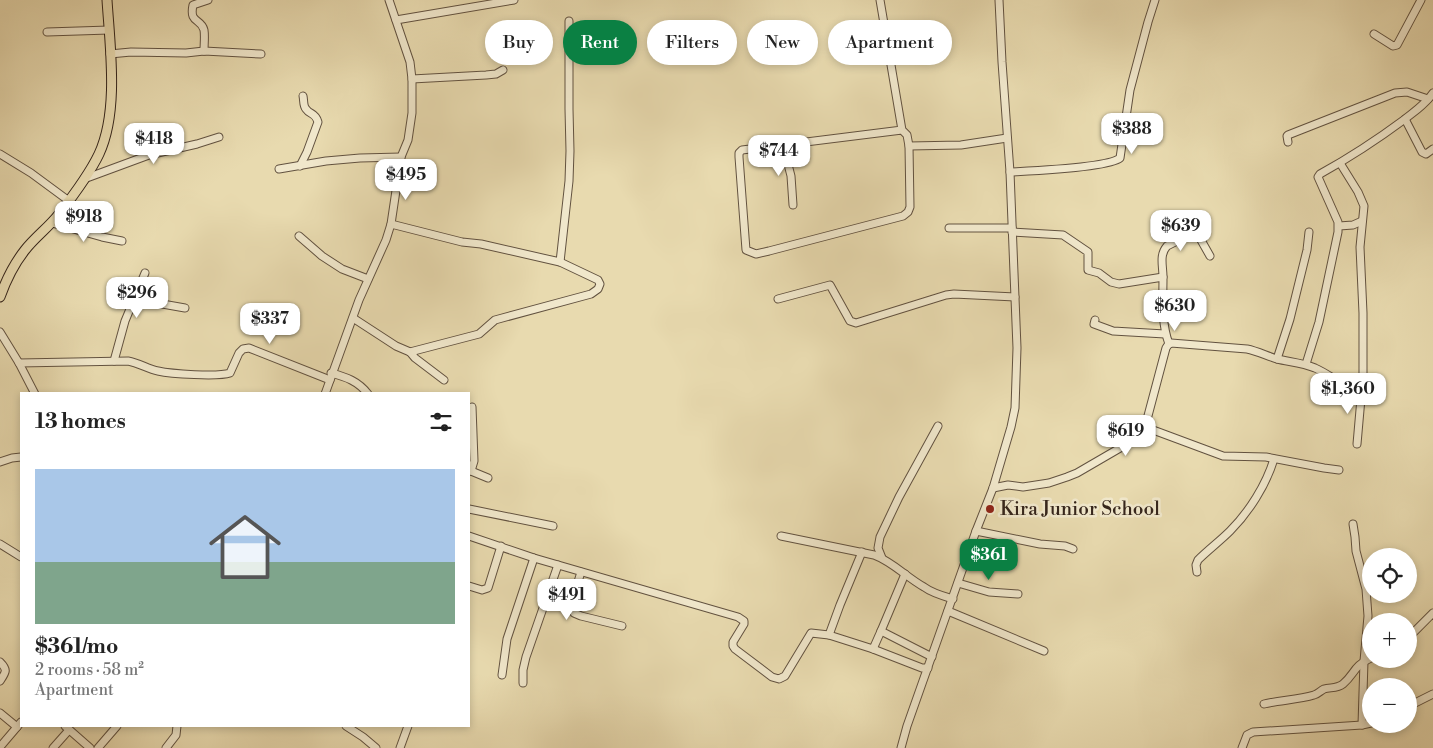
<!DOCTYPE html>
<html lang="en">
<head>
<meta charset="utf-8">
<style>
  :root { --surface:#fff; --page:#f2f2f2; --text:#222; --muted:#767676; --accent:#0b8043 }
  body { margin:0; font-family:"Libre Bodoni",serif; background:var(--page); color:var(--text); height:100vh; display:flex; flex-direction:column; font-size:19px; white-space:nowrap }
  * { box-sizing:border-box; margin:0 }
  p { font-size:16px; color:var(--muted) }
  .icon { flex:none; width:28px; height:28px; fill:none; stroke:currentColor; stroke-width:2; stroke-linecap:round; stroke-linejoin:round }
  .map { position:relative; flex:1; overflow:hidden }
  .details { position:absolute; left:20px; top:392px; width:450px; height:335px; display:flex; flex-direction:column; background:var(--surface); border-radius:0px; box-shadow:0 2px 8px #0003 }
  .details>* { flex:none }
  .banner { position:absolute; left:485px; top:20px; width:475px; height:45px; display:flex; gap:10px }
  .tools { position:absolute; left:1362px; top:548px; display:grid; gap:10px }
  .tools a { display:grid; place-items:center; width:55px; height:55px; border-radius:50%; background:var(--surface); box-shadow:0 2px 8px #0003; font-size:25px }
  .price { position:absolute; translate:-50% -42px; padding:0 11px; border-radius:10px; background:#fff; color:#222; font-size:16px; line-height:32px; filter:drop-shadow(0 1px 2px #0008) }
  .price::after { content:''; position:absolute; left:50%; top:30px; width:15px; height:11px; margin-left:-8px; background:inherit; clip-path:polygon(0 0,100% 0,50% 100%) }
  .price.on { background:var(--accent); color:#fff }
  ul { padding:0; list-style:none }
  li { display:grid; align-content:center; gap:10px; height:265px; padding:0 15px }
  li span { display:grid; place-items:center; height:155px; border-radius:0px; color:#555 }
  li>.icon { margin-inline-start:auto }
  span .icon { width:90px; height:90px; fill:#fffc; stroke-width:1 }
  li b { font-size:21px }
  h2 { display:flex; justify-content:space-between; align-items:center; height:60px; padding:0 15px; font-size:21px }
  .pill { padding:0 18px; border-radius:22px; background:var(--surface); box-shadow:0 2px 8px #0003; font-size:18px; line-height:45px }
  .pill.on { background:var(--accent); color:#fff }
  .map>svg:first-child { display:block }
  .lines { fill:none; stroke-linecap:round; stroke-linejoin:round }
  .minor-casing { stroke:#625240; stroke-width:9 }
  .major-casing { stroke:#35251b; stroke-width:11 }
  .minor { stroke:#f0e7cb; stroke-width:7 }
  .major { stroke:#e8daaf; stroke-width:9 }
  .poi-dot { fill:#8f2418; stroke:#f0e7cb; stroke-width:2 }
  .labels { text-anchor:middle; dominant-baseline:central; stroke-width:5; stroke-linejoin:round; paint-order:stroke }
  .poi-label { font-size:19px; fill:#35251b; stroke:#f0e7cb; text-anchor:start }
</style>
</head>
<body>
<div class="map">
<svg width="1433" height="748" viewBox="0 0 1433 748">
  <rect width="100%" height="100%" fill="#e8daaf"/>
  <filter id="stains"><feTurbulence type="fractalNoise" baseFrequency=".004" numOctaves="4"/><feColorMatrix values="0 0 0 0 .2 0 0 0 0 .09 0 0 0 0 .02 0 0 0 .5 -.17"/></filter>
  <radialGradient id="worn" r=".72"><stop offset=".6" stop-color="#630" stop-opacity="0"/><stop offset="1" stop-color="#630" stop-opacity=".3"/></radialGradient>
  <g class="lines">
    <g class="minor-casing">
      <g id="minor">
        <path d="M880 0 902 130 907 135 909 146 910 207 908 212 903 216 769 251 756 254 746 250 739 157V153L742 150 902 130"/>
        <path d="M396 20 514 0"/>
        <path d="M47 32 109 30"/>
        <path d="M1374 34 1393 46 1397 45 1421 0"/>
        <path d="M204 51C204 44 205 36 204 30 201 18 189 24 193 5L208 0"/>
        <path d="M110 54 131 52 186 53 204 51 261 54"/>
        <path d="M412 79 486 75 496 74 503 70"/>
        <path d="M1405 119 1422 152 1426 154 1433 149"/>
        <path d="M1288 142 1287 136 1288 135 1395 93 1407 92 1428 99"/>
        <path d="M783 145 791 176 793 205"/>
        <path d="M909 146 961 145 1007 138"/>
        <path d="M0 154 31 173 69 201"/>
        <path d="M300 166 307 152 318 122C315 112 310 115 306 109 303 106 304 100 303 96"/>
        <path d="M279 169 326 161 360 158 401 157"/>
        <path d="M1010 172C1028 171 1108 168 1120 158L1130 90 1148 22 1155 0"/>
        <path d="M84 179 149 155 197 144 219 137"/>
        <path d="M52 223 102 237 122 241"/>
        <path d="M391 224 462 242 481 244 560 262 598 280 600 284 598 289 591 294 495 320 479 334 410 352"/>
        <path d="M1339 226 1353 225 1362 221"/>
        <path d="M949 228H1012"/>
        <path d="M1012 232 1063 235 1088 252V270L1099 273 1111 282 1119 284 1163 277C1163 300 1161 322 1169 344"/>
        <path d="M299 236 322 256 342 269 368 279"/>
        <path d="M560 262 569 181 570 151 569 109V21"/>
        <path d="M1163 277C1163 266 1159 255 1167 246L1195 232 1197 233 1210 256"/>
        <path d="M778 299 830 285 850 321 856 323 946 295 954 294 1015 297"/>
        <path d="M134 301 151 302 185 308"/>
        <path d="M353 318 396 346 410 352 415 358 444 380"/>
        <path d="M1095 320 1094 324 1113 331 1165 334"/>
        <path d="M0 332 19 363 35 394"/>
        <path d="M1277 359 1290 319 1307 250 1309 232"/>
        <path d="M114 361 125 321 145 273"/>
        <path d="M19 363 128 361C139 363 148 369 158 371 171 374 218 377 230 373L239 353 243 349 249 348 330 380"/>
        <path d="M1306 364 1319 322 1338 232V222L1318 177 1320 174C1349 158 1378 139 1405 119 1415 111 1426 104 1433 93"/>
        <path d="M331 373C346 377 358 381 368 394"/>
        <path d="M325 394 359 300 386 240 391 224 401 157 408 140 412 113V79L410 62 389 0"/>
        <path d="M1145 427 1166 348 1168 345 1171 343 1247 349C1257 351 1267 356 1277 359 1290 362 1303 363 1315 368 1335 377 1338 386 1362 387L1363 378V313L1360 247 1364 206 1358 192 1340 163"/>
        <path d="M1357 444 1362 387"/>
        <path d="M0 462 12 458 21 457"/>
        <path d="M469 471H471L474 461 472 407"/>
        <path d="M471 471 488 478"/>
        <path d="M993 488 1008 485 1023 487 1049 483 1067 477 1077 473 1120 448 1145 427 1223 456 1266 457 1324 468 1339 470"/>
        <path d="M469 509 553 526"/>
        <path d="M1353 524 1355 537 1356 551 1366 589 1368 616 1364 661 1362 725"/>
        <path d="M976 531 1040 544 1065 546 1073 549"/>
        <path d="M469 536 534 558 738 617 744 621V624L733 642V646L735 649 772 677 779 679 785 676 811 633 829 635 840 605 862 552"/>
        <path d="M781 536 874 555C893 562 906 577 924 587 932 593 943 596 953 599"/>
        <path d="M0 544 21 557"/>
        <path d="M882 558 878 548 880 537 899 497 938 426"/>
        <path d="M581 572C577 585 572 599 574 613L581 616 622 626"/>
        <path d="M1197 572 1196 565 1198 560C1208 550 1220 541 1230 531 1249 512 1266 485 1274 459"/>
        <path d="M905 574 881 631 932 657"/>
        <path d="M958 583 989 592 1018 594"/>
        <path d="M469 586 482 590 488 588 501 546"/>
        <path d="M948 611 1044 651"/>
        <path d="M829 635 873 649 922 668H928"/>
        <path d="M1409 637 1433 613"/>
        <path d="M873 649 881 631"/>
        <path d="M0 662C8 670 6 672 0 681"/>
        <path d="M502 675 507 639 534 558"/>
        <path d="M523 683V670L526 657 558 565"/>
        <path d="M1264 704C1280 700 1298 700 1314 695 1318 694 1320 691 1324 689 1330 687 1337 689 1343 684 1355 674 1353 666 1371 658"/>
        <path d="M1409 706 1433 694"/>
        <path d="M0 713 17 727 21 722"/>
        <path d="M65 726 90 748"/>
        <path d="M346 726 363 737 376 748"/>
        <path d="M0 747 17 727"/>
        <path d="M53 748 69 730"/>
        <path d="M98 748 117 726"/>
        <path d="M166 748 176 735 177 726"/>
        <path d="M400 748 408 726"/>
        <path d="M901 748 907 726 976 531 993 488 1011 427 1015 408 1017 348 1014 273 1010 172 1002 62 999 0"/>
        <path d="M1242 748 1247 735 1253 732 1362 725 1371 723"/>
      </g>
    </g>
    <g class="major-casing">
      <path id="major" d="M0 297C6 280 14 264 25 250 35 237 49 227 59 214 73 196 89 175 99 154 119 111 110 47 107 0"/>
    </g>
    <use href="#minor" class="minor"/>
    <use href="#major" class="major"/>
  </g>
  <circle class="poi-dot" cx="990" cy="509" r="5"/>
  <g class="labels">
    <g class="poi-label">
      <text x="1000" y="509">Kira Junior School</text>
    </g>
  </g>
  <rect width="100%" height="100%" filter="url(#stains)"/>
  <rect width="100%" height="100%" fill="url(#worn)"/>
</svg>
<div class="tools">
<a><svg class="icon" aria-label="locate" viewBox="0 0 24 24"><circle cx="12" cy="12" r="6"/><path d="M12 2v4M12 18v4M2 12h4M18 12h4"/></svg></a>
<a>+</a>
<a>−</a>
</div>
<b class="price" style="left:1132px;top:155px">$388</b>
<b class="price" style="left:154px;top:165px">$418</b>
<b class="price" style="left:779px;top:177px">$744</b>
<b class="price" style="left:406px;top:201px">$495</b>
<b class="price" style="left:84px;top:243px">$918</b>
<b class="price" style="left:1181px;top:252px">$639</b>
<b class="price" style="left:137px;top:319px">$296</b>
<b class="price" style="left:1175px;top:332px">$630</b>
<b class="price" style="left:270px;top:345px">$337</b>
<b class="price" style="left:1348px;top:415px">$1,360</b>
<b class="price" style="left:1126px;top:457px">$619</b>
<b class="price on" style="left:989px;top:581px">$361</b>
<b class="price" style="left:567px;top:621px">$491</b>
<div class="banner">
<a class="pill">Buy</a>
<a class="pill on">Rent</a>
<a class="pill">Filters</a>
<a class="pill">New</a>
<a class="pill">Apartment</a>
</div>
<section class="details">
<h2>13 homes<svg class="icon" aria-label="filters" viewBox="0 0 24 24"><path d="M4 7h16M4 17h16"/><circle cx="9" cy="7" r="2"/><circle cx="15" cy="17" r="2"/></svg></h2>
<ul>
<li><span style="background:linear-gradient(#a9c7e8 60%,#7fa58c 0)"><svg class="icon" aria-label="home" viewBox="0 0 24 24"><path d="M3 11l9-7 9 7M6 9v11h12V9"/></svg></span><div><b>$361/mo</b><p>2 rooms · 58 m²</p><p>Apartment</p></div></li>
</ul>
</section>
</div>
</body>
</html>
